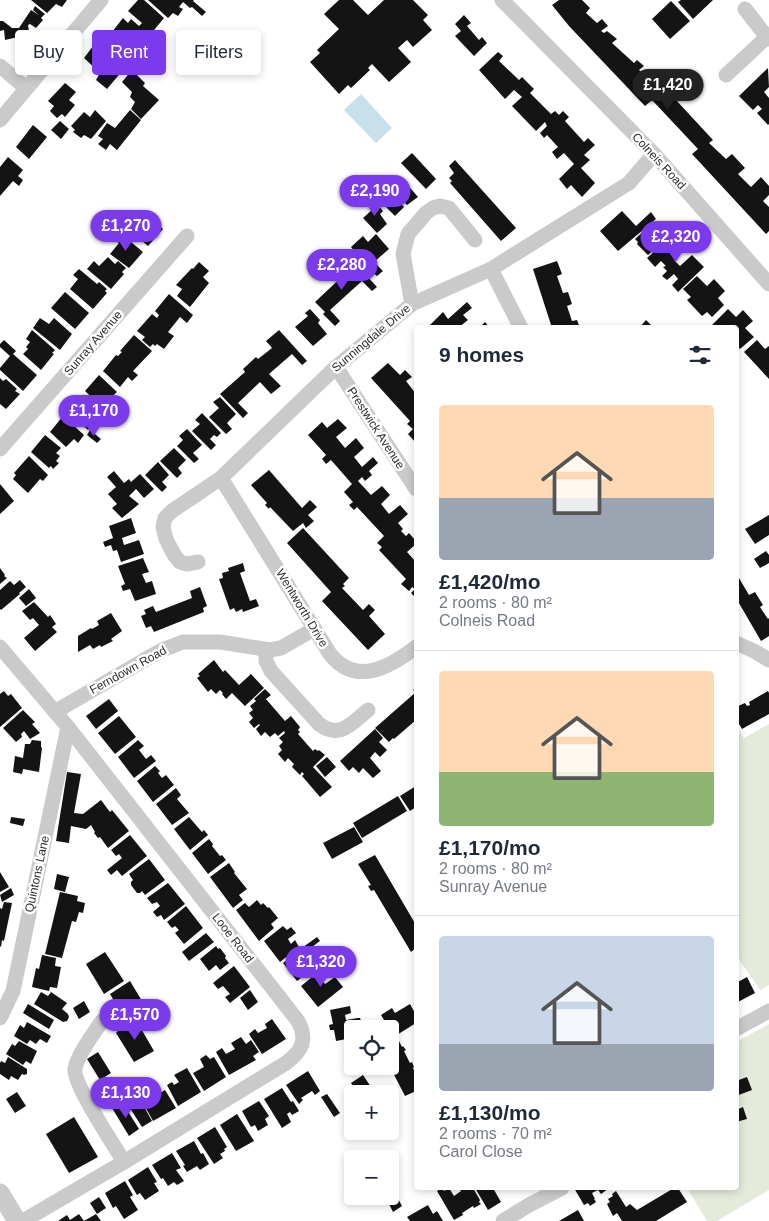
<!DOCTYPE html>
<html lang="en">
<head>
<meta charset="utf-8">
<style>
  :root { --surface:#fff; --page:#f2f2f3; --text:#1f2937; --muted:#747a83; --line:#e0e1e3; --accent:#7c3aed }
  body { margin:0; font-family:Helvetica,sans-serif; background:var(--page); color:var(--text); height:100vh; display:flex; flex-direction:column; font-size:19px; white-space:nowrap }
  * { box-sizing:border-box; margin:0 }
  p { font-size:16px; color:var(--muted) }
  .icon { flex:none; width:28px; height:28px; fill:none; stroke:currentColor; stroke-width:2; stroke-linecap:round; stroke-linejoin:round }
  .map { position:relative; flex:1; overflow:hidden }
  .details { position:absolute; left:414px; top:325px; width:325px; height:865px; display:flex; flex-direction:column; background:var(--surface); border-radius:5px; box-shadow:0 2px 8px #0003 }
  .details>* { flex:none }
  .banner { position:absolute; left:15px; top:30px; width:324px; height:45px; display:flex; gap:10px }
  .buttons { position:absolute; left:344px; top:1020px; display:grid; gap:10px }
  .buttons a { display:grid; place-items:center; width:55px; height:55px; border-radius:5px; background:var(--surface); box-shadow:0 2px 8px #0003; font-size:25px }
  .price { position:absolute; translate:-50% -42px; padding:0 11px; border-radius:18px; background:var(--accent); color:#fff; font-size:16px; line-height:32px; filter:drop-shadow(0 1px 2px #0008) }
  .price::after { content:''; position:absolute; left:50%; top:30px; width:15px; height:11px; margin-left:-8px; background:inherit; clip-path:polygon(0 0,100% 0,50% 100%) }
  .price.active { background:#222; color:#fff }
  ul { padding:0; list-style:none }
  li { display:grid; align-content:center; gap:10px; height:265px; padding:0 25px }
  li+li { border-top:1px solid var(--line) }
  li span { display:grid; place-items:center; height:155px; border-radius:5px; color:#555 }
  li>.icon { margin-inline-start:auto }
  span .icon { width:90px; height:90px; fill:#fffc; stroke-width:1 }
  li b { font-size:21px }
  h2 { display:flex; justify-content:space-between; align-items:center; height:60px; padding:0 25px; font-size:21px }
  .chip { padding:0 18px; border-radius:5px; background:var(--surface); box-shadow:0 2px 8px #0003; font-size:18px; line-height:45px }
  .chip.active { background:var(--accent); color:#fff }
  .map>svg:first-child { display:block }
  .green { fill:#e5ebdb }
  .water { fill:#c6e1ec }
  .building { fill:#141414 }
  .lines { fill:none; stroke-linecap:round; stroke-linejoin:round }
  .minor { stroke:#cacaca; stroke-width:15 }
  .tertiary { stroke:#cacaca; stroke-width:19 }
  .labels { text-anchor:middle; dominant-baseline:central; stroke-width:5; stroke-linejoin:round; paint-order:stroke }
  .street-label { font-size:12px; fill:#2d2d2d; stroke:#fff }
</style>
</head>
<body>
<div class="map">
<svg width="769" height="1221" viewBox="0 0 769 1221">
  <rect width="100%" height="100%" fill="#fff"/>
  <g class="green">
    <path d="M769 724V985L760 990 736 955V727L744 738Z"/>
    <path d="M769 1024V1190L717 1221H707L687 1188H736V1042Z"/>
  </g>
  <path class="water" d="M361 94 392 128 376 143 344 110Z"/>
  <g class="building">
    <path d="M31 0H67L62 7 56 4 47 13Z"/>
    <path d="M138 0H144L164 18 150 35 153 37 149 42 142 37 133 50 112 32 123 18 128 23 131 19 139 26 142 23 128 11Z"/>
    <path d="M148 0H194L193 1 206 12 202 16 192 7 190 8 183 2 179 7 183 9 178 16 173 13 168 18Z"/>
    <path d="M339 0H353L368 15 384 0H413L428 15 423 20 432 30 413 47 407 40 398 48 411 62 389 82 372 64 368 68 370 70 351 88 348 85 339 94 310 62 320 53 317 50 339 29 324 14Z"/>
    <path d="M559 0H582L590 8 586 13 597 23 602 19 608 26 601 31 604 33 607 31 617 39 612 43 634 63 637 60 644 66 639 70 660 90 663 87 670 93 674 90 680 96 676 100 713 140 709 143 726 159 732 154 745 168 738 174 751 187 761 177 769 186V195L763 201 769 207V231L766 234 692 154 698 149 652 100 645 106 569 26 552 5Z"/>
    <path d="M681 0H713L693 19 678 2Z"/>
    <path d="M671 1 690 21 670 39 652 19Z"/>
    <path d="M35 6 45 14 41 18 43 20 36 28 30 24 28 25 31 44 20 46 18 37 5 40 4 30 0 31V21H3L12 28H19L31 10 39 15 33 10Z"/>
    <path d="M464 15 471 23 467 26 479 40 482 37 487 43 474 56 455 36 461 31 455 24Z"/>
    <path d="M93 46 123 70 107 89 96 80 100 73 84 58Z"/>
    <path d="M498 52 503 56 499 61 519 80 522 77 534 89 530 93 551 114 555 111 559 115 563 111 569 117 565 121 584 142 588 138 595 145 584 155 590 160 581 168 595 183 582 197 571 185 567 189 559 179 574 164 564 153 557 159 552 152 558 147 547 135 544 138 540 133 547 126 545 122 536 131 512 106 522 97 514 90 505 99 479 70Z"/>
    <path d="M768 68 769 87 764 92 769 98V124L768 125 757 113 762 109 758 105 753 110 739 96Z"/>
    <path d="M132 70 145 83 143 86 159 100 141 119 131 109 135 102 130 97 132 92 122 82Z"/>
    <path d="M65 83 76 92 69 100 75 105 65 117 62 114 57 118 50 111 54 106 48 101Z"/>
    <path d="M95 110 106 121 91 139 84 135 81 138 73 132 75 130 71 126 84 112 90 117Z"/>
    <path d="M130 110 141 120 117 150 110 144 106 150 98 144 103 139 98 136 107 123 115 128Z"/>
    <path d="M60 121 69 129 61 139 51 130Z"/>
    <path d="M33 125 47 137 29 159 16 147Z"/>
    <path d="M412 153 436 179 426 189 401 163Z"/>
    <path d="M8 157 23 170 18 176 23 180 19 186 13 181 0 196V167Z"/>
    <path d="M455 160 516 228 501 241 450 183 452 181 449 178 454 173 449 166Z"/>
    <path d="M405 182 418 197 407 205 394 191Z"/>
    <path d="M391 193 404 207 395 216 381 202Z"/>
    <path d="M372 198 383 211 380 214 387 224 377 233 363 218 373 209 368 203Z"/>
    <path d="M622 211 636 226 651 212 656 219 618 251 600 231Z"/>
    <path d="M146 214 163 229 148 246 125 227 132 218 138 223Z"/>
    <path d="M661 221 672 233 648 255 637 244 638 242 635 239 645 230 647 233Z"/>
    <path d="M376 234 389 249 374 262 383 271 377 276 373 273 370 276 362 267 365 264 351 247 363 236 368 242Z"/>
    <path d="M119 235 124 239 125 237 143 252 129 268 110 254 119 243 115 240Z"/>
    <path d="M674 236 686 249 674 260 680 266 692 255 704 267 678 292 672 285 678 279 674 274 667 280 662 276 667 271 663 267 666 266 661 261 655 267 647 258 666 241 668 242Z"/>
    <path d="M108 257 115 264 118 261 126 268 122 272 124 274 111 289 87 269 94 261 99 266Z"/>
    <path d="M350 261 364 277 366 275 377 287 372 291 362 281 330 310 340 321 335 326 323 314 325 312 315 302 347 272 343 268Z"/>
    <path d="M557 261 562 274 557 276 563 293 568 292 572 304 567 306 572 321 577 320 580 328H552L533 269Z"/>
    <path d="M199 262 209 271 203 277 209 283 190 307 177 296 182 289 176 285 192 268 193 269Z"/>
    <path d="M79 269 97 284 99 282 107 289 105 291 107 293 93 309 70 289 78 279 73 275Z"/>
    <path d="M697 276 707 286 714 279 725 291 718 298 724 305 712 317 707 312 702 316 687 300 691 297 683 289Z"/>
    <path d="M65 292 89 313 75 329 51 308Z"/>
    <path d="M169 294 193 315 187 323 180 317 168 332 174 336 164 349 157 344 155 346 153 344 150 347 142 340 145 337 137 331 152 314 157 318 159 315 155 311Z"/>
    <path d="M467 302 472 308 463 315 468 320 458 328H427L443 312 448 319Z"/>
    <path d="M310 309 320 320 318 323 327 334 313 346 295 327 308 316 305 313Z"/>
    <path d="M728 309 736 317 743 310 753 321 745 328 754 337 740 349 736 345V328H709Z"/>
    <path d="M40 318 49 324 54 318 72 334 60 350 33 328Z"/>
    <path d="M646 320 654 328H639Z"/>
    <path d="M485 322 490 328H479Z"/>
    <path d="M32 330 55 350 52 353 54 354 41 370 23 354 28 349 26 347 30 342 26 339Z"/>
    <path d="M279 330 307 361 302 365 292 354 269 374 281 386 271 394 260 382 238 403 248 413 243 418 220 394 245 372 243 369 256 357 258 359 272 348 266 341Z"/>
    <path d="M134 335 152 351 133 371 138 375 132 381 128 377 120 387 103 371 116 355 118 356 122 352 120 351Z"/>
    <path d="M4 340 16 351 13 354 37 375 23 391 0 370V368L10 356 0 347V344Z"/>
    <path d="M757 340 765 349 769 346V379L744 352Z"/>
    <path d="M388 363 400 375 405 370 412 377 406 381 416 394V443L408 434 413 429 407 424 410 421 371 378Z"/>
    <path d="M99 375 117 392 106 402 110 405 105 410 85 391Z"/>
    <path d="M0 378 3 381 6 379 17 389 15 391 20 394 6 409 0 404Z"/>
    <path d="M82 396 99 412 88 423 91 426 88 430 68 412Z"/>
    <path d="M220 397 236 414 227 423 232 429 226 434 209 417 219 408 213 402Z"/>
    <path d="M107 410 118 418 114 423 104 414Z"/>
    <path d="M202 413 221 433 217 437 214 435 210 439 216 445 211 450 192 431 200 424 195 420Z"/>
    <path d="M63 416 84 435 78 443 74 439 66 447 50 432Z"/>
    <path d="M338 419 347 428 336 437 345 448 356 438 364 448 354 457 362 467 373 457 378 463 369 471 372 475 365 481 362 477 358 481 371 495 382 486 390 495 381 504 389 514 400 505 408 514 398 523 403 529 401 531 406 536 409 533 416 541V544L407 552 416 562V598L411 593 415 589 412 587 409 591 401 584 406 579 379 550 382 547 377 543 384 536 357 507 354 510 349 505 353 502 344 492 352 484 331 460 326 464 322 459 326 455 308 435 322 422 327 428Z"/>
    <path d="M187 429 202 445 193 453 199 459 194 463 177 446 183 440 179 436Z"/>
    <path d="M90 430 101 439 97 443 87 435Z"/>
    <path d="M45 435 61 448 56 453 60 456 56 461 59 463 53 469 51 466 49 468 31 452Z"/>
    <path d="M174 448 186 460 178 468 182 473 177 478 160 461Z"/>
    <path d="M29 456 48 475 43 481 40 479 28 493 13 479 16 475 14 473Z"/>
    <path d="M158 462 169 475 162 482 167 487 162 492 145 475Z"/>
    <path d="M269 470 302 508 310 500 317 507 308 515 314 521 306 528 303 523 293 531 270 507 269 509 265 505 267 503 251 485Z"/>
    <path d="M114 471 124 483 129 479 131 482 140 474 154 489 144 498 136 489 129 496 139 504 122 518 112 508 117 504 108 494 116 487 107 477Z"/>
    <path d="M0 484 14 501 0 514Z"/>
    <path d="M769 515V535L755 544 745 529Z"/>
    <path d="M131 518 136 533 122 538 124 545 139 540 144 554 121 562 117 550 113 551 111 545 105 547 103 542 113 538 109 526Z"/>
    <path d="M303 528 349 578 343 584 345 586 342 588 363 610 369 604 375 610 369 616 385 634 368 650 322 601 331 592 287 543Z"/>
    <path d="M766 551 769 555V563L760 568 754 559Z"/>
    <path d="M143 558 149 572 142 574 146 583 152 581 156 594 135 601 130 589 123 591 121 586 125 584 118 566Z"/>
    <path d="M243 563 245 571 240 573 250 601 256 599 259 606 243 612 242 609 236 612 234 608 230 610 219 579 223 578 222 573 229 571 228 568Z"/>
    <path d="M0 568 5 575 4 576 7 578 0 584Z"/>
    <path d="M736 573 749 595 755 592 763 605 760 607 768 619 769 618V636L761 641 736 598Z"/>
    <path d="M20 580 26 587 19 593 20 594 1 610 0 609V590L10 581 14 585Z"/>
    <path d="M200 587 207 606 203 608 204 612 154 632 151 626 146 628 141 616 146 614 144 610 153 606 156 612 192 598 190 591Z"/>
    <path d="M29 589 36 598 26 606 19 598Z"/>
    <path d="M34 602 48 617 50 615 56 624 52 627 57 632 35 651 24 638 39 625 33 618 30 620 22 611Z"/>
    <path d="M111 613 122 631 111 639 113 641 101 647 100 645 93 649 90 645 78 652V636L91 628 92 629 99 625 97 621Z"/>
    <path d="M214 660 223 672 225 670 239 685 251 674 264 688 245 706 232 693 226 699 222 694 223 693 220 690 216 694 211 689 208 692 197 678 200 676 198 674Z"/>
    <path d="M416 687V720L394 739 393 738 389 742 375 728 416 692 413 690Z"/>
    <path d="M265 689 271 695 266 699 285 721 291 716 300 727 298 730 300 732 298 734 313 751 315 749 318 751 319 750 325 755 313 767 332 787 320 797 302 776 304 774 302 772 300 775 292 767 294 764 288 758 285 762 278 754 282 750 279 746 283 742 279 738 285 733 284 731 278 736 275 733 270 737 265 732 261 736 256 729 260 725 259 724 254 728 249 722 253 718 249 713 253 710 250 706 256 701 254 699Z"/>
    <path d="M4 691 8 696 11 694 22 708 0 727V694Z"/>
    <path d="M768 691 769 693V714L742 729 736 719V713L738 712 736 707 745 703 747 706 750 705 749 702Z"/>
    <path d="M109 699 118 711 96 729 86 716Z"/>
    <path d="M23 710 35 722 32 724 40 733 30 739 24 731 21 734 22 737 16 742 3 728Z"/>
    <path d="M119 716 136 737 115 754 98 733Z"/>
    <path d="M375 729 383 738 379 742 387 750 380 757 375 752 370 758 381 771 373 778 363 768 359 773 353 767 349 771 340 761Z"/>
    <path d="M32 740 41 741V747L42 748 39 772 23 769 22 774 13 772 15 756 23 758 25 744H30Z"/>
    <path d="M138 740 144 746 139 750 146 759 151 755 156 761 134 778 118 757Z"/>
    <path d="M327 757 336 767 325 777 316 766Z"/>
    <path d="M155 766 160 771 158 773 162 778 166 775 174 785 153 802 137 781Z"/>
    <path d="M67 772 81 774 74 813 83 814 101 800 110 812 112 810 129 831 108 848 100 837 98 838 94 833 95 832 91 825 86 829 71 826 69 843 56 841Z"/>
    <path d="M416 786V807L410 811 400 796Z"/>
    <path d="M176 788 181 795 177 799 189 813 172 825 156 804Z"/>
    <path d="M398 796 407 811 362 838 353 823Z"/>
    <path d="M11 817 25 819 23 826 10 823Z"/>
    <path d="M189 817 202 832 204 830 208 835 190 850 174 829Z"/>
    <path d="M354 827 363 842 332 859 323 843Z"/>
    <path d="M130 835 147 856 122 876 117 870 111 875 107 870 122 858 119 854 116 856 111 850Z"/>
    <path d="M209 839 213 844 212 846 220 856 222 855 226 860 208 874 192 853Z"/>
    <path d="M375 855 416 925V948L411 952 374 890 371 891 368 886 371 885 358 864Z"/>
    <path d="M149 859 165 880 145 895 142 891 140 893H137L131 885V882L133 880 129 874Z"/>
    <path d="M229 863 235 872 234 873 247 889 239 895 243 900 233 908 210 877Z"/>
    <path d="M0 872 9 887 0 892Z"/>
    <path d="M57 874 69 877 65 892 54 889Z"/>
    <path d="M168 883 185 904 164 920 161 915 157 917 153 912 160 906 157 902 152 904 147 898Z"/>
    <path d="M11 888 14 895 2 902 0 895Z"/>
    <path d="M60 892 78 896 77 901 85 903 83 913 79 912 76 922 72 921 62 958 45 954Z"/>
    <path d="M257 900 261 905 263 903 268 908 269 907 278 918 271 924 274 928 259 941 236 910 245 903 249 907Z"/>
    <path d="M4 902 12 903 4 941 2 940 1 947 0 946V908L2 909Z"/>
    <path d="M186 906 203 928 184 944 175 933 179 930 175 926 172 928 167 922Z"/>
    <path d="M283 926 287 930 291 927 296 933 288 939 291 944 295 940 299 947 280 962 264 941Z"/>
    <path d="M206 933 214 942 189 961 182 952Z"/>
    <path d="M317 937 320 941 305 952 302 948Z"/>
    <path d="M216 946 218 949 220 948 226 956 225 958 229 963 220 970 216 965 209 971 200 959Z"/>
    <path d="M300 950 307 957 302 961 310 971 297 981 283 963Z"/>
    <path d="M105 952 124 981 104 994 86 964Z"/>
    <path d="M42 955 56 958 55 966 61 967 57 988 50 987 49 991 32 987 36 968 39 969Z"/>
    <path d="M234 966 250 987 230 1003 225 997 230 994 223 986 218 989 213 983Z"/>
    <path d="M321 970 327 977 322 980 325 984 335 977 343 987 318 1007 301 986Z"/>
    <path d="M747 977 755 993 736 1003V983Z"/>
    <path d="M130 981 148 1011 127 1023 110 994Z"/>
    <path d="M250 990 258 1002 248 1010 240 998Z"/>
    <path d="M41 992 48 996 51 992 67 1003 62 1009 68 1014 69 1017 67 1021 63 1022 34 1004Z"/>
    <path d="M84 1001 90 1012 79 1019 73 1008Z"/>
    <path d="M28 1004 54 1020 49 1029 23 1013Z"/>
    <path d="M410 1004 416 1015V1023L392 1038 390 1035V1029H386L382 1021 384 1020 381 1015 392 1008 395 1013Z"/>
    <path d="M350 1006 351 1013 345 1015 346 1020 358 1018H360L361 1021 358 1024 359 1029H352V1038L336 1041 334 1030H330L329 1025 333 1024 330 1010Z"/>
    <path d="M272 1019 286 1039 262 1054 249 1034 255 1029 258 1033 267 1028 265 1024Z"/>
    <path d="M136 1020 154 1051 134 1062 116 1033 118 1031 116 1028 121 1025 124 1028Z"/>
    <path d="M27 1022 51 1036 47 1043 40 1039 36 1044 30 1040 27 1044 14 1036 20 1025 24 1028Z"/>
    <path d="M241 1037 246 1044 251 1040 259 1052 253 1056 256 1060 229 1075 216 1052 222 1048 226 1054 235 1049 231 1043Z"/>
    <path d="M19 1041 37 1051 31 1064 26 1061 23 1065 6 1054 12 1044 15 1046Z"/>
    <path d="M399 1041 402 1047 403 1046 406 1050 404 1051 410 1063 412 1062 414 1067 413 1068 416 1075V1091L405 1096 390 1067V1046Z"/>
    <path d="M98 1052 111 1073 100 1080 87 1059Z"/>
    <path d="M206 1055 210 1059 214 1057 226 1077 204 1091 193 1073 204 1067 200 1059Z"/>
    <path d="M8 1057 27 1069V1074L24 1075 22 1074 18 1080 11 1076 9 1080 0 1074V1063L1 1061 5 1063Z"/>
    <path d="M187 1068 201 1092 178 1106 167 1085 172 1082 174 1085 179 1082 174 1075Z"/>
    <path d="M308 1071 320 1091 315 1095 312 1091 301 1098 303 1100 299 1104 286 1085Z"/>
    <path d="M363 1075 371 1087 365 1091 367 1094H354L357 1092 351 1083Z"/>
    <path d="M747 1077 752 1090 736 1096V1081Z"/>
    <path d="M282 1088 291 1102 293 1101 299 1111 292 1115 290 1112 287 1114 291 1122 282 1128 264 1099Z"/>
    <path d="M165 1090 176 1108 153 1121 143 1103Z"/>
    <path d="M17 1092 26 1106 15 1113 6 1099Z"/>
    <path d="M327 1094 340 1113 334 1117 321 1097Z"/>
    <path d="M352 1095V1110L346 1100Z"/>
    <path d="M138 1096 152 1121 142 1127 128 1105 134 1101 133 1099Z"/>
    <path d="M259 1101 269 1116 265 1119 268 1125 258 1131 255 1125 251 1127 242 1111Z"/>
    <path d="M122 1102 139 1129 129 1136 112 1108Z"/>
    <path d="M743 1107 747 1119 736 1122V1110Z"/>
    <path d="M237 1114 254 1141 236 1151 220 1125Z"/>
    <path d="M74 1117 98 1157 69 1173 46 1134Z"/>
    <path d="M215 1127 227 1147 224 1149 225 1151 220 1154 223 1158 214 1164 197 1138Z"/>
    <path d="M194 1141 201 1154 203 1153 209 1164 200 1170 197 1166 187 1172 183 1166 185 1165 176 1151Z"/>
    <path d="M172 1153 181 1168 176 1170 184 1181 177 1185 174 1182 168 1186 163 1178 161 1179 152 1165Z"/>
    <path d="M148 1167 157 1182 154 1183 159 1191 145 1200 140 1193 137 1195 128 1180Z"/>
    <path d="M125 1181 133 1195 130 1197 138 1210 124 1219 116 1206 113 1208 105 1193Z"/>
    <path d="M392 1187 402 1206 393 1212 385 1196H390V1188Z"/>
    <path d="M442 1188 444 1191 449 1188 454 1196 461 1191 459 1188H473L480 1200 479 1202 481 1204 474 1208 473 1206 462 1213 463 1215 454 1220 437 1191Z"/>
    <path d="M475 1188H491V1189L493 1188 501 1202 488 1210Z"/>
    <path d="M574 1188H607L608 1189 601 1194 598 1190 592 1193 595 1199H594L596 1202 590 1206 588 1203 584 1205Z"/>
    <path d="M674 1188H678L687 1202 656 1221H622L617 1213 613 1216 607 1204 610 1202 608 1199 613 1196 612 1194 616 1191 626 1207 630 1204 637 1210Z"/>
    <path d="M99 1197 106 1208 97 1214 90 1203Z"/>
    <path d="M428 1205 433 1214 437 1211 443 1221H410L407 1217Z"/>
    <path d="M578 1210 584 1221H559Z"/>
    <path d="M79 1214 84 1221H58L67 1215 70 1220Z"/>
    <path d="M96 1214 101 1221H84Z"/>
  </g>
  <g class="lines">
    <g class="minor">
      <path d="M502 0 654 154 769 284"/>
      <path d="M745 9 767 37"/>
      <path d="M0 66 26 88"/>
      <path d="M726 75 767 37 769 39"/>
      <path d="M0 120 101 0"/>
      <path d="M491 269 521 328"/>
      <path d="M412 304 403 254 408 234 426 213 433 208 440 206 449 208 475 240"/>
      <path d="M336 367 416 489"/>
      <path d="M0 449 187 236"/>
      <path d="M221 478 330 654C356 687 390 667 416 647"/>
      <path d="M198 562 187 564 180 562 175 556 170 547 166 539 163 527 165 518 172 511 221 478 336 367 412 304 491 269 629 183 654 154"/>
      <path d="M736 643 754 651 769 660"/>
      <path d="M0 647 68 727 298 1021C308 1040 302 1051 286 1063L124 1162 23 1221"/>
      <path d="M266 650V661L271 671 319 724C340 740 352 723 368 710"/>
      <path d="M55 712 70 703 162 650 183 642H220L270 650 281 648 314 629"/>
      <path d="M0 1018 13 991 68 727"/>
      <path d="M102 1021C94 1033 77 1055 75 1069 73 1084 114 1145 124 1162"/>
      <path d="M736 1029 769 1011"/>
      <path d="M503 1221 529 1205 562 1188"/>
    </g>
    <path class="tertiary" d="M0 1193 17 1221"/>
  </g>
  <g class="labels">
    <g class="street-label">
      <text transform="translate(659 161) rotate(47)">Colneis Road</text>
      <text transform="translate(371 338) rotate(-40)">Sunningdale Drive</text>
      <text transform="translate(93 343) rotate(-49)">Sunray Avenue</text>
      <text transform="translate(376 428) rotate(57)">Prestwick Avenue</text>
      <text transform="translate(302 608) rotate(59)">Wentworth Drive</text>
      <text transform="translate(128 670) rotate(-29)">Ferndown Road</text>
      <text transform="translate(37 874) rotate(-78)">Quintons Lane</text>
      <text transform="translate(233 938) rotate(52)">Looe Road</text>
    </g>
  </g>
</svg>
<div class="buttons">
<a><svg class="icon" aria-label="locate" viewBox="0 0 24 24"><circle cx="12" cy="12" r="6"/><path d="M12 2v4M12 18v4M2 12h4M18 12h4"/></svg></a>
<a>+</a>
<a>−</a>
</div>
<b class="price active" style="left:668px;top:111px">£1,420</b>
<b class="price" style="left:375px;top:217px">£2,190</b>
<b class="price" style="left:126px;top:252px">£1,270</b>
<b class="price" style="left:676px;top:263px">£2,320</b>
<b class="price" style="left:342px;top:291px">£2,280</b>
<b class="price" style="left:94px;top:437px">£1,170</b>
<b class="price" style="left:321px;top:988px">£1,320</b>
<b class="price" style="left:135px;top:1041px">£1,570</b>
<b class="price" style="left:126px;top:1119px">£1,130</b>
<div class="banner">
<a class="chip">Buy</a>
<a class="chip active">Rent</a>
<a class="chip">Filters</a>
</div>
<section class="details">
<h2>9 homes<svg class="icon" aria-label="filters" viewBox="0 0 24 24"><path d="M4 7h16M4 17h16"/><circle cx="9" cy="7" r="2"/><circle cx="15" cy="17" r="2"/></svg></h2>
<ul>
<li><span style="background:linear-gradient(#ffd9b3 60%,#9aa5b1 0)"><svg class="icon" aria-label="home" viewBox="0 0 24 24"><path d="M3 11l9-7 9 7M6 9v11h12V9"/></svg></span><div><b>£1,420/mo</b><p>2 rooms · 80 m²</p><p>Colneis Road</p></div></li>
<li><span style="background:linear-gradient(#ffd9b3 65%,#8fb573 0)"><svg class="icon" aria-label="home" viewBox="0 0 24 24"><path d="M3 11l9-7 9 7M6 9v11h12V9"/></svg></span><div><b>£1,170/mo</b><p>2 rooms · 80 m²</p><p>Sunray Avenue</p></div></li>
<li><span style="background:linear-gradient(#c9d6e8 70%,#9aa5b1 0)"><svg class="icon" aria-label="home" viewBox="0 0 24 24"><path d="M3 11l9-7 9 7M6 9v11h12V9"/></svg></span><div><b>£1,130/mo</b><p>2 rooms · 70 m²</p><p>Carol Close</p></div></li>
</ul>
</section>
</div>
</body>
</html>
